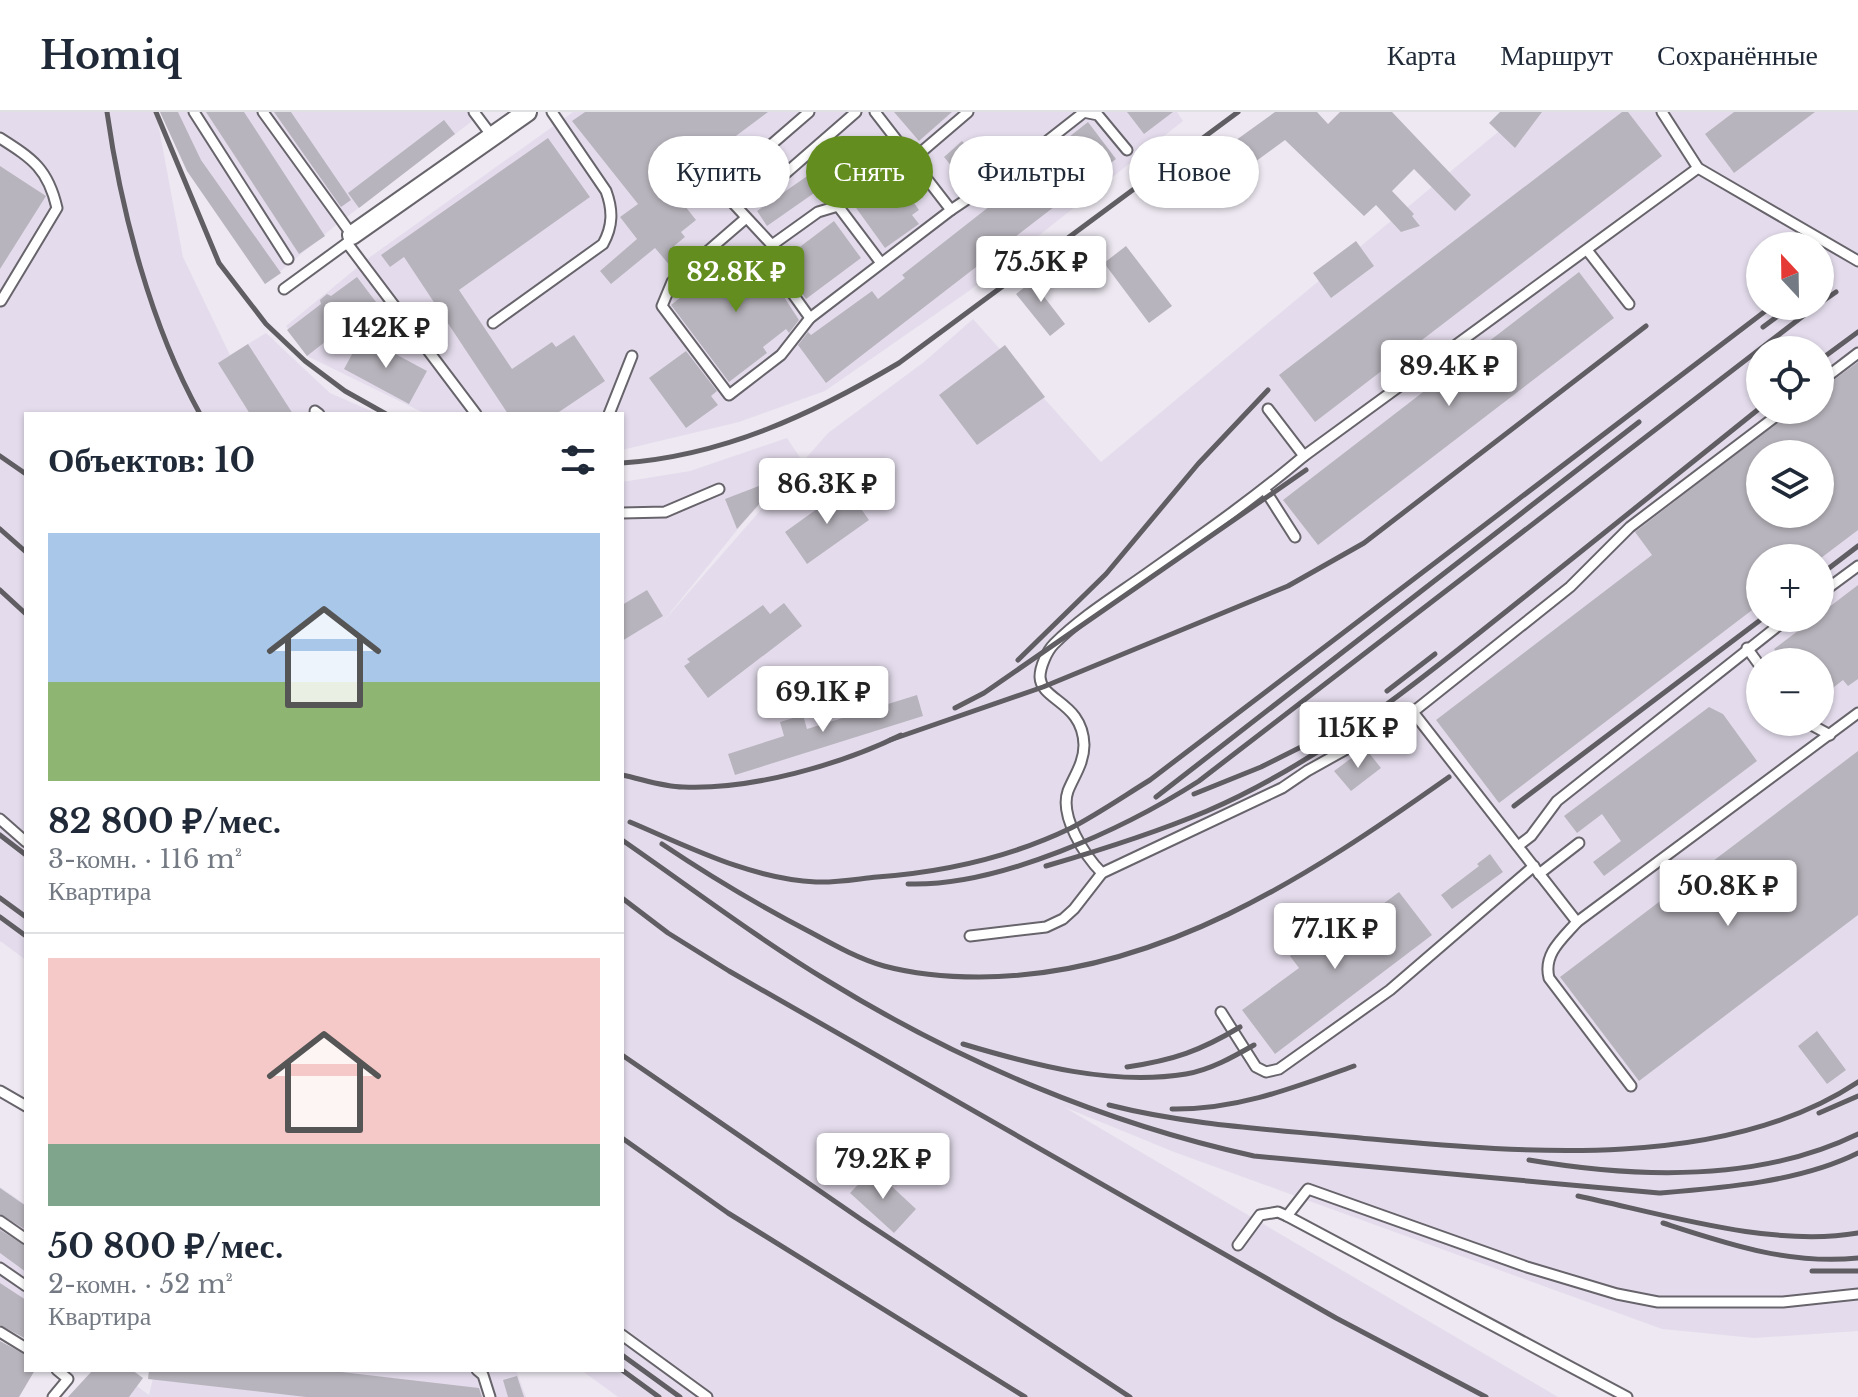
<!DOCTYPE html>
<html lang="ru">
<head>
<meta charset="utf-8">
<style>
  :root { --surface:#fff; --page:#f6f6f7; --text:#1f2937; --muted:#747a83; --line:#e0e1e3; --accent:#638e1f }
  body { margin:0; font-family:"Libre Baskerville",serif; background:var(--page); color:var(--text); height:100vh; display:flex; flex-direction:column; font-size:30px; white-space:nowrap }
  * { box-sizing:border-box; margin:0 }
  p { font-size:26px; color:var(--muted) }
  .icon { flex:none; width:44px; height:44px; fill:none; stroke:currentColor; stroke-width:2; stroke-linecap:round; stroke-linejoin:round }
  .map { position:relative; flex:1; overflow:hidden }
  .drawer { position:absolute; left:24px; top:300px; width:600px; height:960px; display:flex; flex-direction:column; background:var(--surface); border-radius:0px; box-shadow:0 2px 6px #0004 }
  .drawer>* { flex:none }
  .banner { position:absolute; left:648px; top:24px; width:760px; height:72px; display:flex; gap:16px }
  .needle { width:52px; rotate:338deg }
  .controls { position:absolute; left:1746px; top:120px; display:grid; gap:16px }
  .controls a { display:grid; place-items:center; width:88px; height:88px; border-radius:50%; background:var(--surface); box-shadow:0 2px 6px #0004; font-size:40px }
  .price { position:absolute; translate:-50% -68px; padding:0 18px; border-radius:8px; background:#fff; color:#222; font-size:26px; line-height:52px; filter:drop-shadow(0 2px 4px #0008) }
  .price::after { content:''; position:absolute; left:50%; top:48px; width:24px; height:18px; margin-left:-12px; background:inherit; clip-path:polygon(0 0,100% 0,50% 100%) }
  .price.on { background:var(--accent); color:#fff }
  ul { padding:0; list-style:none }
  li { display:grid; align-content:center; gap:16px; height:424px; padding:0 24px }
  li+li { border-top:2px solid var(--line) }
  li span { display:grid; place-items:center; height:248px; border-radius:0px; color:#555 }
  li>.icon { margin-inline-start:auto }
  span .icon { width:144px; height:144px; fill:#fffc; stroke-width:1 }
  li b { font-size:34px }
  h2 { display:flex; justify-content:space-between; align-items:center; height:96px; padding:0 24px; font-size:34px }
  .chip { padding:0 28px; border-radius:36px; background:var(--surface); box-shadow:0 2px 6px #0004; font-size:28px; line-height:72px }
  .chip.on { background:var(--accent); color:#fff }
  header { display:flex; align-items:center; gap:48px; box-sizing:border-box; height:112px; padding:0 40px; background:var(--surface); border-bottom:2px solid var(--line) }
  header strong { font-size:38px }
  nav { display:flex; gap:44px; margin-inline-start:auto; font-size:28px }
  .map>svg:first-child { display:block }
  .built { fill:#e4dcec; fill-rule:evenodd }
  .building { fill:#b8b4bd; fill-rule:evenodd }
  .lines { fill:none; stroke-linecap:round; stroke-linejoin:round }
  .service-casing { stroke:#68646b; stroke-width:13 }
  .minor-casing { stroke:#68646b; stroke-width:22 }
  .service { stroke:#fff; stroke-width:9 }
  .minor { stroke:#fff; stroke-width:18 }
  .rail { stroke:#605d63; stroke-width:5 }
</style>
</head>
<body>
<header>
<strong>Homiq</strong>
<nav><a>Карта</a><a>Маршрут</a><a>Сохранённые</a></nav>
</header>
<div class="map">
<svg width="1858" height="1285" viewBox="0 0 1858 1285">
  <rect width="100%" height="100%" fill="#ede8f1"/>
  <g class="built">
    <path d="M0 0H156L183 145 230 243 266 221 330 281 378 302H26V848L0 829Z"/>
    <path d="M160 0H476L471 10 335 114 265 172 187 59Z"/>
    <path d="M573 0H1177L1183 9 969 179 825 279 739 310 622 338V302H426L307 244 286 214 370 145Z"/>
    <path d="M1522 0H1858V1219L1754 1226 1662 1217 1174 1040 1064 995 1558 1285H618L581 1258H622V370L690 359 787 326 801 347 742 412 661 512 828 321 924 250 973 207 1101 350ZM1760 134H1820V194H1760ZM1760 238H1820V298H1760ZM1760 342H1820V402H1760ZM1760 446H1820V506H1760ZM1760 550H1820V610H1760Z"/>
    <path d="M0 1075 26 1093V1204L0 1187Z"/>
    <path d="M93 1258 133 1278 137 1274 149 1283 155 1258H516L526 1285H68Z"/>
  </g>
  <g class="building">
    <path d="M160 0H178L201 48 281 161 265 172 187 59Z"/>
    <path d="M206 0H244L325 124 299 142Z"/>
    <path d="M274 0H291L351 88 341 95Z"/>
    <path d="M585 0H768L669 74 696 108 681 120 685 125 674 134 684 146 672 156 655 136 611 172 600 159 637 127 620 105 638 92 572 9Z"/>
    <path d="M894 0H952L919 29Z"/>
    <path d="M1127 0H1173L1144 22Z"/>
    <path d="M1275 0H1317L1328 12 1340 0H1392L1471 83 1455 99 1414 57 1392 79 1414 102 1412 104 1420 114 1401 120 1376 93 1364 104 1285 28 1192 96 1175 72Z"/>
    <path d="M1500 0H1542L1515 36 1489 11Z"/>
    <path d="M1622 0H1628L1662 44 1315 310 1279 263Z"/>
    <path d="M1734 0H1815L1734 61 1705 22Z"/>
    <path d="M444 8 455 22 359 96 348 81Z"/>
    <path d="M1088 10 1116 47 826 271 798 233 808 220 811 223 872 179 878 187 905 166 902 163 1018 72 1014 68Z"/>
    <path d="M548 26 590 85 459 178 512 257 552 230 556 235 574 223 605 269 556 302H508L404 145 390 155 381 143Z"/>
    <path d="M962 29 987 58 968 74 944 45Z"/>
    <path d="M884 30 895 44 880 59 845 81 836 84 827 72 767 114 757 99 836 44 848 60Z"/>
    <path d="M0 54 46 84 0 157Z"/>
    <path d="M889 71 895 79 902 74 919 98 912 103 919 112 885 136 854 93Z"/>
    <path d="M834 109 861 146 806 187 780 150Z"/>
    <path d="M1356 129 1374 154 1331 186 1313 161Z"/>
    <path d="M1126 134 1172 194 1149 211 1104 151Z"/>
    <path d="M743 136 764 162 767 159 799 208 789 221 786 217 763 235 767 241 729 270 671 193Z"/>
    <path d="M1044 160 1054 173 1042 182 1065 212 1050 224 1016 182Z"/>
    <path d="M1579 160 1614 206 1318 433 1283 388Z"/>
    <path d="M357 165 376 190 307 244 287 218 321 192 320 188 327 182 331 184Z"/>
    <path d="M362 224 427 259 409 292 344 257Z"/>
    <path d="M248 232 293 302H250L218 251Z"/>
    <path d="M1005 233 1045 285 977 333 939 283Z"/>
    <path d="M686 239 717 279 711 284 718 293 686 316 649 266Z"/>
    <path d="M1858 250V418L1821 446H1760V492L1499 691 1436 608 1652 443 1635 420 1793 298H1820V278ZM1760 342H1820V402H1760Z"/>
    <path d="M764 372 768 382 737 417 725 387Z"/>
    <path d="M846 376 869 408 807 452 785 420Z"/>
    <path d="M1858 473V567L1848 574 1843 568 1820 586V550H1784L1774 537 1815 506H1820V502Z"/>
    <path d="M647 478 663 504 622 529V493Z"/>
    <path d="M784 491 802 514 708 586 684 554 690 550 687 547 763 493 770 502Z"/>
    <path d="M917 583 923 604 735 663 728 642 784 624 780 610 803 603 807 617Z"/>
    <path d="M1709 595 1723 602 1757 649 1604 764 1593 750 1621 729 1602 702 1577 721 1564 704Z"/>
    <path d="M1365 636 1381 656 1351 679 1334 659Z"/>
    <path d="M1858 639V803L1639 969 1560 865Z"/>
    <path d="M1490 742 1503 760 1452 797 1441 783 1479 754 1477 752Z"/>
    <path d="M1399 780 1432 823 1275 942 1242 898 1299 856 1290 844 1330 813 1339 825Z"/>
    <path d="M1817 919 1846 958 1827 972 1798 934Z"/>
    <path d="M873 1057 916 1097 894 1121 850 1081Z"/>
    <path d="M0 1076 26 1094V1118L0 1102Z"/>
    <path d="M0 1118 26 1134V1160L0 1141Z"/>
    <path d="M0 1171 26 1188V1227L0 1213Z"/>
    <path d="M0 1229 26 1243V1258H35L19 1285H0Z"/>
    <path d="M93 1258H132L143 1266 129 1285H68Z"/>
    <path d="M149 1258H324L479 1276 482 1285H306L148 1267Z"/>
    <path d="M517 1264 524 1285H508L503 1268Z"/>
  </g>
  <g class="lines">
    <g class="service-casing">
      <g id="service">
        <path d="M194 0 288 147"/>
        <path d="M263 0 352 123 347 131 284 177"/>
        <path d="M474 0 492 24"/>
        <path d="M809 0 720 77 772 133 818 100 838 94 913 47 968 0"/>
        <path d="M1083 0 1098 3 1127 38"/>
        <path d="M1662 0 1698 56 1858 149"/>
        <path d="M0 26C33 47 48 57 57 96L1 189"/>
        <path d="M786 61 856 0"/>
        <path d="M838 94 881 151"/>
        <path d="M951 98 1009 59 1083 1"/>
        <path d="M745 107 672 170 662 194 729 283 781 243 810 206 951 98 875 0"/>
        <path d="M347 131 476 302"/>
        <path d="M772 133V153L810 206"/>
        <path d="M1587 138 1629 192"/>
        <path d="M493 211 603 132C613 114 613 98 606 79L552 0"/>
        <path d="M1820 270 1858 241"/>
        <path d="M1268 297 1304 344"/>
        <path d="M315 299 319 302"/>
        <path d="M609 302 632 244"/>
        <path d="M1265 378 1295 425"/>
        <path d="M622 401 665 400 719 377"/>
        <path d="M1820 482 1858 454"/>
        <path d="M1747 536 1760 554"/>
        <path d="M1413 600 1577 810 1858 601"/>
        <path d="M1806 610 1830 623"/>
        <path d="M0 707 26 730"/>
        <path d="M1518 734 1531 724 1557 689 1788 506"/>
        <path d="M1102 761C1085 744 1059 704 1068 679 1074 664 1084 651 1084 633 1083 590 1041 589 1040 565 1040 555 1047 539 1054 532 1080 506 1112 486 1142 465 1197 426 1252 388 1304 344L1698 56"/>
        <path d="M1539 762 1579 731"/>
        <path d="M1577 810C1562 827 1543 842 1549 866L1631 974"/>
        <path d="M970 824 1046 815 1063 807 1074 797 1102 761 1282 676 1307 659 1413 600 1570 475 1630 415 1784 298"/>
        <path d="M1221 900 1256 955 1266 960 1279 957 1390 878 1534 754"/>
        <path d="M0 979 26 994"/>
        <path d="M1287 1104 1308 1077 1527 1155 1617 1182 1658 1190H1783L1858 1182"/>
        <path d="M0 1109 26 1127"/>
        <path d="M1238 1133 1260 1103 1278 1100 1287 1104 1627 1285"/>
        <path d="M0 1156 26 1174"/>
        <path d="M0 1220 26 1236"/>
        <path d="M622 1223 707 1285"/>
        <path d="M477 1258 483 1263 490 1285"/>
        <path d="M53 1285 68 1267 57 1258"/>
      </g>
    </g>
    <g class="minor-casing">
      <path id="minor" d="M352 123 527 0"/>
    </g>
    <use href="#service" class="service"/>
    <use href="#minor" class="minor"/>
    <g class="rail">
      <path d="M107 0C121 99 151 214 200 302"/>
      <path d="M156 0 219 151 266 212 305 249 345 279 386 302"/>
      <path d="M1820 172 1825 168"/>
      <path d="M1820 191 1836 180"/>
      <path d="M1763 215 1791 194"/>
      <path d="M1820 248 1858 220"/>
      <path d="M0 344 26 362"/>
      <path d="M622 351C723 344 813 302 899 251L1238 0"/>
      <path d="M0 417 26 440"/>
      <path d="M1820 463 1858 434"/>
      <path d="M0 478 26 502"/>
      <path d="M1018 548 1106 462 1198 352 1268 278"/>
      <path d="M1387 579 1435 542"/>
      <path d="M955 596 984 581 1306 358"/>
      <path d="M890 628 1043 575 1288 474 1364 431 1646 214"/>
      <path d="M622 663C642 667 663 675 683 675 751 678 840 653 901 623"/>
      <path d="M1194 682 1261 655 1315 628"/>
      <path d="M1156 685 1639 310"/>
      <path d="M1514 694 1763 506"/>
      <path d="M630 710C689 735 751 767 816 770 836 771 857 767 877 765 944 760 1011 745 1071 716 1098 702 1124 684 1150 668L1772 194"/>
      <path d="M0 723 26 743"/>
      <path d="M622 728C690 775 757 826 828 869 958 949 1104 1011 1254 1044L1659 1081C1722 1076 1800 1070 1858 1041"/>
      <path d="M662 732C711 765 760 794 812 821 834 833 859 847 884 854 914 862 948 865 979 865 1157 865 1309 764 1449 665"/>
      <path d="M1046 754C1101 738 1155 721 1207 699 1325 648 1424 565 1523 486 1602 422 1681 359 1760 296"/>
      <path d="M908 772C999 775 1124 717 1199 669L1816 194"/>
      <path d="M0 786 26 805"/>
      <path d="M622 786 668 821 729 859 1336 1206 1486 1285"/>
      <path d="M0 805 26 824"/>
      <path d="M963 932C1033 953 1112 974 1186 962 1210 958 1233 945 1254 933"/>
      <path d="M622 943 862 1108 1130 1285"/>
      <path d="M1127 955C1174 948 1200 939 1240 915"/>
      <path d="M1109 993C1188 1013 1268 1017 1349 1025 1508 1039 1718 1063 1858 970"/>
      <path d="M1172 997C1237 998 1293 976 1354 954"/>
      <path d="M1819 1001 1858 984"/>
      <path d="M622 1026 728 1101 1025 1285"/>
      <path d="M1529 1048C1635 1066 1758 1071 1858 1022"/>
      <path d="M1578 1084C1663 1102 1772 1136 1858 1121"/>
      <path d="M1663 1111C1728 1132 1789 1153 1858 1146"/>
      <path d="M1812 1159H1858"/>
      <path d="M622 1243 680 1285"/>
      <path d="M622 1258 659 1285"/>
    </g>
  </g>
</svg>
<div class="controls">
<a><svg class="needle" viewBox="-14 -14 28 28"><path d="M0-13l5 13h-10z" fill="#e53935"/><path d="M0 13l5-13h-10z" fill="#747a83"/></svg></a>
<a><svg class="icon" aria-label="locate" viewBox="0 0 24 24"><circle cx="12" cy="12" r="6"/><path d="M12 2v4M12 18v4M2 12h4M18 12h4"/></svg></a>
<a><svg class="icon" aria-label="layers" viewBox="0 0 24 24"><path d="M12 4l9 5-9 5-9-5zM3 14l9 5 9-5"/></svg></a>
<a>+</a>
<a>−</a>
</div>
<b class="price" style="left:1041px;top:192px">75.5K ₽</b>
<b class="price on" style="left:736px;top:202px">82.8K ₽</b>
<b class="price" style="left:386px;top:258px">142K ₽</b>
<b class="price" style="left:1449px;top:296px">89.4K ₽</b>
<b class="price" style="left:827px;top:414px">86.3K ₽</b>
<b class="price" style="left:823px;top:622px">69.1K ₽</b>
<b class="price" style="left:1358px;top:658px">115K ₽</b>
<b class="price" style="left:1728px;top:816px">50.8K ₽</b>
<b class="price" style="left:1335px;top:859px">77.1K ₽</b>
<b class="price" style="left:883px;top:1089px">79.2K ₽</b>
<div class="banner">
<a class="chip">Купить</a>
<a class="chip on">Снять</a>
<a class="chip">Фильтры</a>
<a class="chip">Новое</a>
</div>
<section class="drawer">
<h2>Объектов: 10<svg class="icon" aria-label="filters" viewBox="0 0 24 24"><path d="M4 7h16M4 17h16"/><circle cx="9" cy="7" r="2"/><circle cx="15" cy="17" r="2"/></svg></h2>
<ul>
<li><span style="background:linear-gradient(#a9c7e8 60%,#8fb573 0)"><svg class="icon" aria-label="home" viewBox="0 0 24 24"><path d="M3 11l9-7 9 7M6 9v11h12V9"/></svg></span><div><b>82 800 ₽/мес.</b><p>3-комн. · 116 m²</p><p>Квартира</p></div></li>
<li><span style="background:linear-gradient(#f6c9c9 75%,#7fa58c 0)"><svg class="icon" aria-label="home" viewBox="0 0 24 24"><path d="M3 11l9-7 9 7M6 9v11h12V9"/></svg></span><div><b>50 800 ₽/мес.</b><p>2-комн. · 52 m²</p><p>Квартира</p></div></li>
</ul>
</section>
</div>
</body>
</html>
